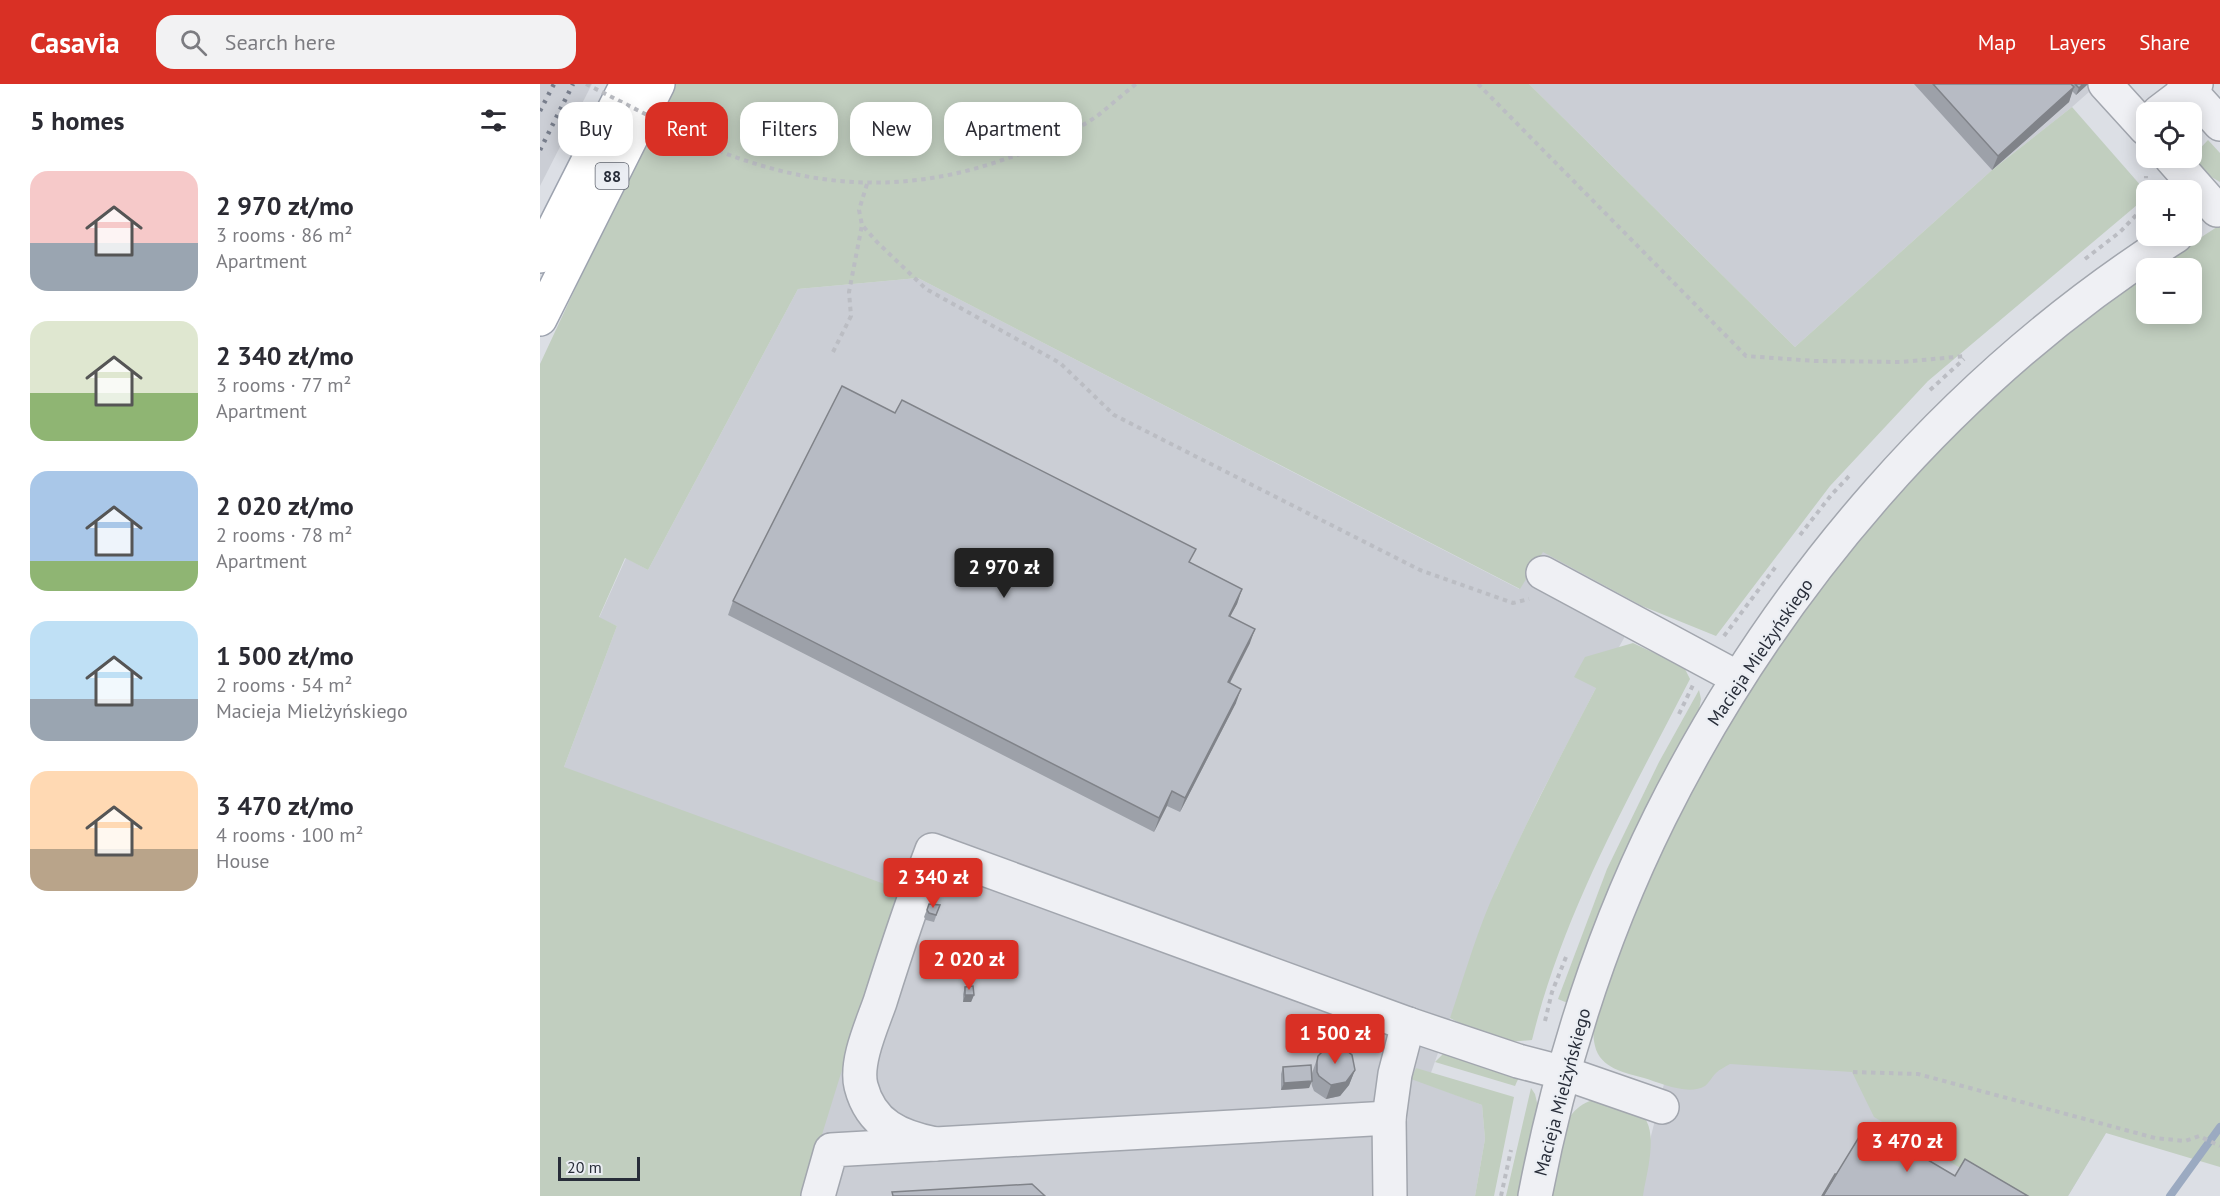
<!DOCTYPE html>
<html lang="en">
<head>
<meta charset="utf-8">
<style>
  :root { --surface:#fff; --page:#f2f2f3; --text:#2b2b33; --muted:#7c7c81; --accent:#d93025 }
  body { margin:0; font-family:"PT Sans",sans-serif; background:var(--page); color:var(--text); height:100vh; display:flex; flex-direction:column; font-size:22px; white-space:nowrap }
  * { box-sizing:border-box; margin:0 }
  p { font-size:20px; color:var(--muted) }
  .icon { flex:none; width:33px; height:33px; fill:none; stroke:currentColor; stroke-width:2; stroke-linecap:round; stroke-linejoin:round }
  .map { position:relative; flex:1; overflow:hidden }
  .side { display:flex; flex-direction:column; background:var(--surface); width:540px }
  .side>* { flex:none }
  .top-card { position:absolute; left:18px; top:18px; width:570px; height:54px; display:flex; gap:12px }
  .buttons { position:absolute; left:1596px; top:18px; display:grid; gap:12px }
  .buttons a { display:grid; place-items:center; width:66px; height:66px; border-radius:12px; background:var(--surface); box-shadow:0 3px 15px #0003; font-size:30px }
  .scale { position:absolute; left:18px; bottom:15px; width:82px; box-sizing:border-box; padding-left:6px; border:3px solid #282d39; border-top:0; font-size:16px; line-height:21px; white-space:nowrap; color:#282d39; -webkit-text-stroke:4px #ebeef3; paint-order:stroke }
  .price { position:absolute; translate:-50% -51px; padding:0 14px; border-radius:6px; background:var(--accent); color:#fff; font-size:20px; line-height:39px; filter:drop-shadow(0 2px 3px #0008) }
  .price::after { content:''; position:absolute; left:50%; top:36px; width:18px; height:14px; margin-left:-9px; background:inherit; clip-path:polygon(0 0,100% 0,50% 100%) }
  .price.active { background:#222; color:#fff }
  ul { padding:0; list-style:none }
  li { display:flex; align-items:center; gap:18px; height:150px; padding:0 30px }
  li span { display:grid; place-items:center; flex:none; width:168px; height:120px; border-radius:18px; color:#555 }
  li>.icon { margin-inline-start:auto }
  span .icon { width:72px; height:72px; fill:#fffc; stroke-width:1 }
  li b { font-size:26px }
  h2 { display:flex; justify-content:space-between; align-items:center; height:72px; padding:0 30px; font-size:26px }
  .tag { padding:0 21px; border-radius:18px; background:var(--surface); box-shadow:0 3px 15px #0003; font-size:21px; line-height:54px }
  .tag.active { background:var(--accent); color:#fff }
  header { display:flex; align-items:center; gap:36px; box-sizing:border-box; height:84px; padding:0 30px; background:var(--accent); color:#fff }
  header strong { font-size:28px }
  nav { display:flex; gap:33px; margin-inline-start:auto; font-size:21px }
  .search { width:420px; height:54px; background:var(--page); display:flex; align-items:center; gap:15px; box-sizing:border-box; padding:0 21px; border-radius:18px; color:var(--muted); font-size:22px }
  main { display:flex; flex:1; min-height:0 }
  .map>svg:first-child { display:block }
  .built { fill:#cbced5 }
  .green { fill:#c1cebf }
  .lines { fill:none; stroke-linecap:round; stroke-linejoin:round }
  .stream { stroke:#9baac1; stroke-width:8 }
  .minor-casing { stroke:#a2a6ae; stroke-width:36 }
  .major-casing { stroke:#9da3af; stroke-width:36 }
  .path { stroke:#bbbdc3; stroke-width:4; stroke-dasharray:4.5 4.5; stroke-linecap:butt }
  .minor { stroke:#eff0f4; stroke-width:33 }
  .major { stroke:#fff; stroke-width:33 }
  .rail { stroke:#787e8c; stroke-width:4.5; stroke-dasharray:3 6; stroke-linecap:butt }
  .path-bridge { stroke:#bbbdc3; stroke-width:4; stroke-dasharray:4.5 4.5; stroke-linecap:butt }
  .wall { fill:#9da1a9 }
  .shaded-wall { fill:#808389 }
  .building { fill:#b7bbc4; stroke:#808389; stroke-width:1.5 }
  .labels { text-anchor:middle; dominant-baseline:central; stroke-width:4.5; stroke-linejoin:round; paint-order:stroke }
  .shield { fill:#ebeef3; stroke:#626771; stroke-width:1.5 }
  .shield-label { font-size:16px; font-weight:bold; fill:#282d39 }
  .street-label { font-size:18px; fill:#282d39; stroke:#ebeef3 }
</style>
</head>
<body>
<header>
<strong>Casavia</strong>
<div class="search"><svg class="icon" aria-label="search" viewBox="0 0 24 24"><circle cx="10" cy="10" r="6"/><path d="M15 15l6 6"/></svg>Search here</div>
<nav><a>Map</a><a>Layers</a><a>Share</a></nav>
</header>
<main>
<section class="side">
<h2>5 homes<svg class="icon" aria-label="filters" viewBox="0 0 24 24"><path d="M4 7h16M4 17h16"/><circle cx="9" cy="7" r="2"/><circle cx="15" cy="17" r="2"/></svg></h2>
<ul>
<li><span style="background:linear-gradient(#f6c9c9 60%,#9aa5b1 0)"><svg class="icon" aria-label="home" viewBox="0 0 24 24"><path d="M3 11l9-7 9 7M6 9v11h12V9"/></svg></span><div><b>2 970 zł/mo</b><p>3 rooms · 86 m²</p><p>Apartment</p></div></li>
<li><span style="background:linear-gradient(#dfe7d0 60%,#8fb573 0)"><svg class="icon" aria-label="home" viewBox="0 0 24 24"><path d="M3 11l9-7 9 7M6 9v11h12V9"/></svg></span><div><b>2 340 zł/mo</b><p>3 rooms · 77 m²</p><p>Apartment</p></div></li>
<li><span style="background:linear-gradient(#a9c7e8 75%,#8fb573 0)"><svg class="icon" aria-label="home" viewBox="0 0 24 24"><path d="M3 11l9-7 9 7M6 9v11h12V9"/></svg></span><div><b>2 020 zł/mo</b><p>2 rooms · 78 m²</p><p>Apartment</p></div></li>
<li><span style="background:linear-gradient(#bfe0f5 65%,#9aa5b1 0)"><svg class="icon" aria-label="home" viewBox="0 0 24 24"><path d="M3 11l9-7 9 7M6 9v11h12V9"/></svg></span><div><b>1 500 zł/mo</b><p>2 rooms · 54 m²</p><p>Macieja Mielżyńskiego</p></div></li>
<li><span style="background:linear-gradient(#ffd9b3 65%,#b9a48a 0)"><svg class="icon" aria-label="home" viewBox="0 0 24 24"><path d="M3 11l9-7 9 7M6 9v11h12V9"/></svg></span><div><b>3 470 zł/mo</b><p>4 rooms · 100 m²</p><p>House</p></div></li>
</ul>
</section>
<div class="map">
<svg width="1680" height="1112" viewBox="0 0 1680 1112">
  <rect width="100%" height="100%" fill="#dcdfe5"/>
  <g class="built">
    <path d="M0 0H52L0 102Z"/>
    <path d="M989 0H1558L1532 23 1452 86 1255 263Z"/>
    <path d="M378 194 979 505 1003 467 1102 522 1056 604 998 716 957 803 887 1000 942 1021 945 1055 935 1112H263L24 683 77 542 59 534 86 474 108 486 258 205Z"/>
    <path d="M1145 934 1566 1049 1528 1112H1096L1124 1000Z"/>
  </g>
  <g class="green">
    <path d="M135 0H989L1255 263 1452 86 1532 23 1602 103 1597 121 1388 297 1290 402 1176 552 1102 522 1003 468 980 505 378 194 258 205 108 486 85 474 59 533 77 542 24 683 358 805 263 1112H0V280L62 147Z"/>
    <path d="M1668 56 1680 69V98L1668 91 1652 73Z"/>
    <path d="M1680 141V1083L1566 1049 1528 1112H1468L1334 1033 1312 988 1190 980C1185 983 1180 985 1176 989 1172 993 1169 999 1165 1002 1148 1012 1121 999 1104 994 1085 989 1060 984 1055 962 1048 935 1065 906 1074 881 1133 719 1221 567 1334 437 1383 380 1437 325 1494 276 1530 245 1568 218 1606 189V230H1652V184H1614Z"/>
    <path d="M1093 559 1144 583 1150 595C1090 712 1023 828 992 956L956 959 910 934C925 890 938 843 958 801 988 734 1022 669 1056 604L1034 593 1045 573Z"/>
    <path d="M1159 606 1161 615 1158 631 1030 920 1018 915 1067 785 1119 678Z"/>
    <path d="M903 970 979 993 975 1002 895 978Z"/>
    <path d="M876 984 974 1013 954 1112H935L945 1055 942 1021 871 995Z"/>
    <path d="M991 1004 995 1010 998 1023 980 1112H966Z"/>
    <path d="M1061 1014C1072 1018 1092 1024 1101 1030 1120 1046 1106 1091 1103 1112H1009C1017 1075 1015 1021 1061 1014Z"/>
  </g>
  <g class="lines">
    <path class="stream" d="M1630 1112 1680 1043"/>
    <g class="minor-casing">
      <g id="minor">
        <path d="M1565 0 1606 45"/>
        <path d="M1644 0 1680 40"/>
        <path d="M1619 28 1656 0"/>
        <path d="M1631 74 1677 126"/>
        <path d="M1003 489 1198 594"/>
        <path d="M395 1060C360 1053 331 1041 321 1002 315 978 332 941 340 918 356 867 373 816 392 766L868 940 978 977 1024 989 1122 1023"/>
        <path d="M278 1112 291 1066 849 1034"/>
        <path d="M850 1112 849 1034 855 990 868 940"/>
        <path d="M995 1112C1020 982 1061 852 1120 733 1236 500 1415 292 1636 152"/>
      </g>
    </g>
    <g class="major-casing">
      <g id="major">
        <path d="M0 172 87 0"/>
        <path d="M0 235 118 0"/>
      </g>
    </g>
    <g class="path">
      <path d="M938 0 1206 272 1275 277 1361 278 1426 272"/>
      <path d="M130 43C146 51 162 60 179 67 279 106 370 110 471 73 498 64 534 48 557 32 570 22 583 10 596 0"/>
      <path d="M327 100 319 126 322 141 337 158 386 205 520 279 574 331 880 486 973 519 989 515"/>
      <path d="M1545 175 1580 148 1605 122 1606 92"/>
      <path d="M293 268 311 232 309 208 322 141"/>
      <path d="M1390 306 1424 275"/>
      <path d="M1260 451 1292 410 1311 390"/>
      <path d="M1184 552 1237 481"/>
      <path d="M1139 630 1153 601"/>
      <path d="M1005 937 1012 908 1026 873"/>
      <path d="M1313 988 1378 990 1615 1054 1645 1057 1659 1052 1680 1062"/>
      <path d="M961 1112 971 1066"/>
    </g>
    <use href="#minor" class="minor"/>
    <use href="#major" class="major"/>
    <g class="rail">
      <path d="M0 27 14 0"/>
      <path d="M0 66 33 0"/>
    </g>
    <path class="path-bridge" d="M46 0 129 42"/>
  </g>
  <g class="wall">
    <path d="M1374 0H1548L1536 11 1532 7 1529 18 1452 86Z"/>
    <path d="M651 479 702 505 697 520 690 532 710 559 690 599 696 619 640 728 627 722 614 748 188 531 193 517Z"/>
    <path d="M389 820 400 821 394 838 386 836 384 833Z"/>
    <path d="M425 903 434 911 431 918H423V910Z"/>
    <path d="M778 972 815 986 809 1001 800 1012 786 1015 774 1007 772 1002 771 997 769 1004 741 1006V990L743 983 771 992Z"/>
  </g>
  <g class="shaded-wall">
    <path d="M1543 0H1548L1536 11 1539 4Z"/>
    <path d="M1534 3 1529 18 1452 86 1458 72Z"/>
    <path d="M702 505 697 520 683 546 689 532Z"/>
    <path d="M715 545 710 559 683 612 688 598Z"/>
    <path d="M701 605 696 619 640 728 645 714Z"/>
    <path d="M632 707 627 722 614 748 619 734Z"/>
    <path d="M425 911H434L431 918H423Z"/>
    <path d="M815 986 809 1001 800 1012 786 1015 791 1001Z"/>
    <path d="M772 997 769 1004 741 1006 744 999Z"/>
  </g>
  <g class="building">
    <path d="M1393 0H1531L1534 3 1458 72Z"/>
    <path d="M1535 0H1543L1539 4Z"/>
    <path d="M302 302 355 329 362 316 656 465 649 478 702 505 689 532 715 545 688 598 701 605 645 714 632 707 619 734 193 517Z"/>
    <path d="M389 820 400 821 396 831 389 829 387 826Z"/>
    <path d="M433 902 434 911H425V903Z"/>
    <path d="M794 962 802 963 812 971 815 986 806 998 791 1001 779 992 777 988V978L778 972 785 965Z"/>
    <path d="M771 981 772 997 744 999 743 983Z"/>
    <path d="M1327 1040 1415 1092 1425 1075 1488 1112H1283Z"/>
    <path d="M1295 1090H1296L1283 1112H1282Z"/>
    <path d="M492 1100 505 1112H353L352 1108Z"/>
  </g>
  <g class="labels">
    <rect class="shield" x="55.5" y="79" width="33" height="26" rx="4.5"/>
    <g class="shield-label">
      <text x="72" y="92">88</text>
    </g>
    <g class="street-label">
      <text transform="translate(1220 568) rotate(-56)">Macieja Mielżyńskiego</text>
      <text transform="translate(1022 1008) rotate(-75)">Macieja Mielżyńskiego</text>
    </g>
  </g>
</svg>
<div class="buttons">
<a><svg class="icon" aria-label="locate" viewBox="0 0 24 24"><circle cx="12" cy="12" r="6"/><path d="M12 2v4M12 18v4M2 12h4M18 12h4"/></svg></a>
<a>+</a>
<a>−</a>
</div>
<div class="scale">20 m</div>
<b class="price active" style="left:464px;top:515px">2 970 zł</b>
<b class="price" style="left:393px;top:825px">2 340 zł</b>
<b class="price" style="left:429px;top:907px">2 020 zł</b>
<b class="price" style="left:795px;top:981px">1 500 zł</b>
<b class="price" style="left:1367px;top:1089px">3 470 zł</b>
<div class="top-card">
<a class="tag">Buy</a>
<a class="tag active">Rent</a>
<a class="tag">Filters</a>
<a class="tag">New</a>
<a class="tag">Apartment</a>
</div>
</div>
</main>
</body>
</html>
